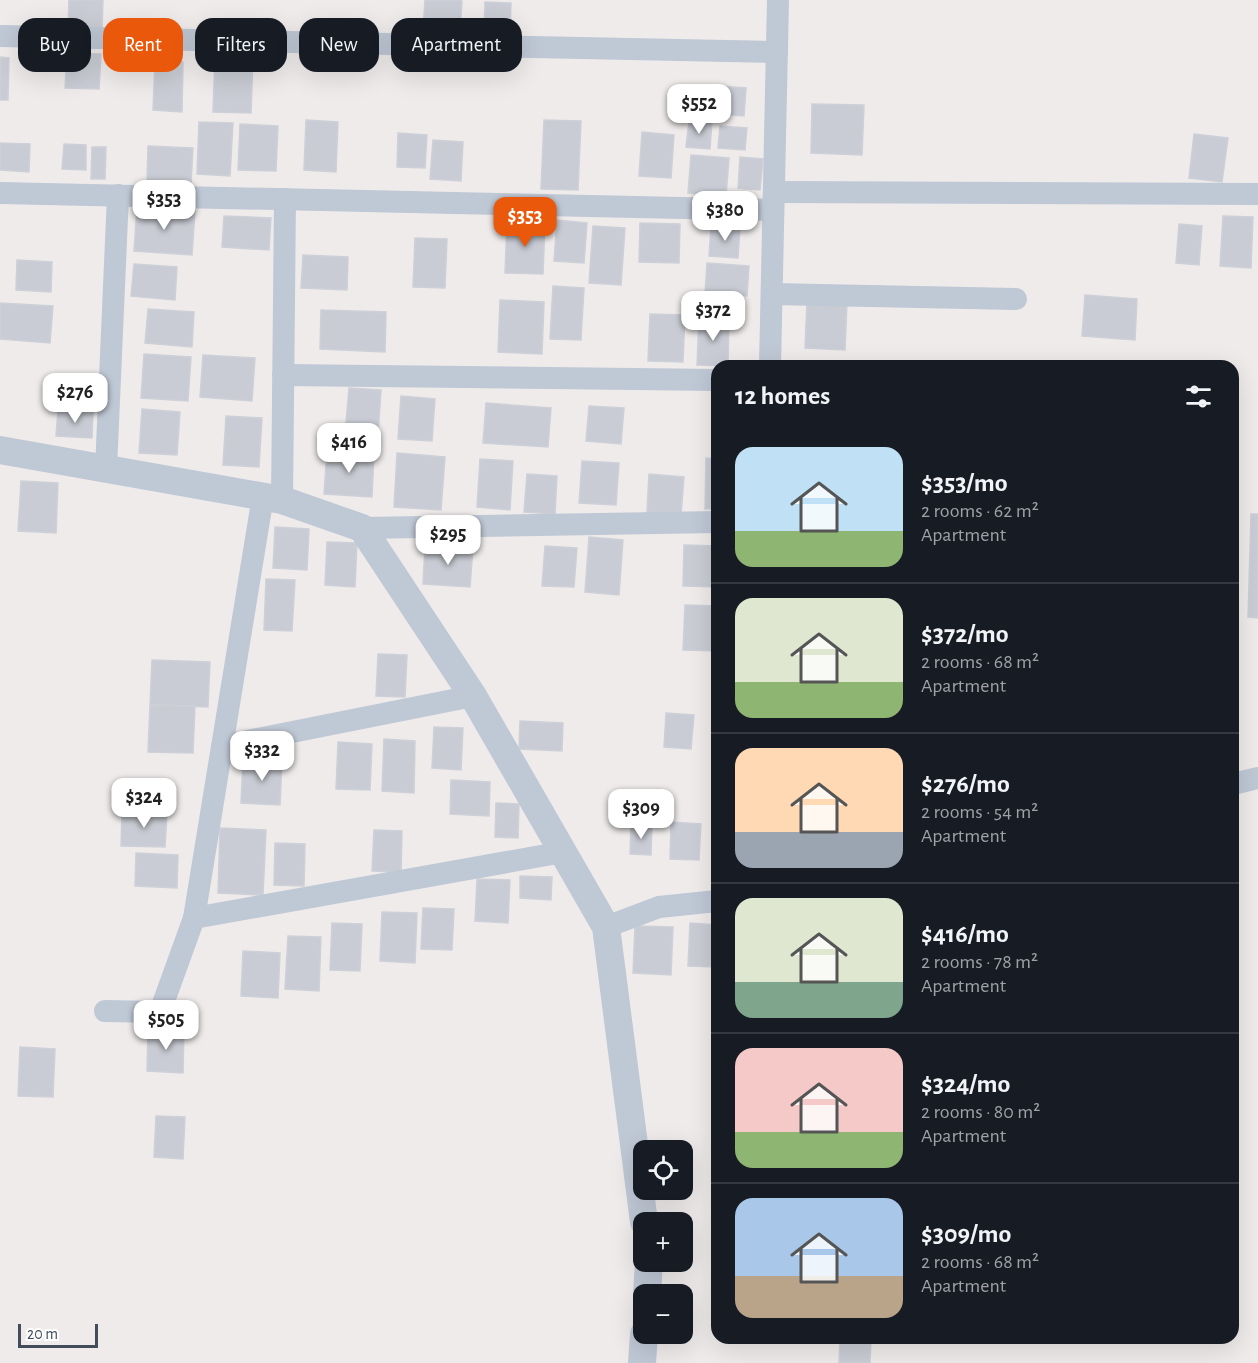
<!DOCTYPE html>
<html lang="en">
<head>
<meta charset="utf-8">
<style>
  :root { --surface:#171b24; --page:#242831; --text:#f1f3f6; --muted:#9ea1a6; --line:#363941; --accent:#ea580c }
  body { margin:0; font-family:"Alegreya Sans",sans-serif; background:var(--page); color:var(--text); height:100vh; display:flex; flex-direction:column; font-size:22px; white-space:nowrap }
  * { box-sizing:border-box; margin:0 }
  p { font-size:20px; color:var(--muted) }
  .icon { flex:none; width:33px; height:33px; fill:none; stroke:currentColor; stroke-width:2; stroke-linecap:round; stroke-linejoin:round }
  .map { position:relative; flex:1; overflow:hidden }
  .drawer { position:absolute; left:711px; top:360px; width:528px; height:984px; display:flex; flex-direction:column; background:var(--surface); border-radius:18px; box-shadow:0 6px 24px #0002 }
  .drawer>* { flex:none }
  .hud { position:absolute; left:18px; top:18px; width:570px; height:54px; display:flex; gap:12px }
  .controls { position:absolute; left:633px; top:1140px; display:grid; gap:12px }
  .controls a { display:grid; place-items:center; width:60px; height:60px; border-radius:12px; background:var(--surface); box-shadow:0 6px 24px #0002; font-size:30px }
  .scale { position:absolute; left:18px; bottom:15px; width:80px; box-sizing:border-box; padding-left:6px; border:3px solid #424c5b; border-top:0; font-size:16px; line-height:21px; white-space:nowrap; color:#424c5b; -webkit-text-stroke:4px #fff; paint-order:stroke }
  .price { position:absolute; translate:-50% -51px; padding:0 14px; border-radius:12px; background:#fff; color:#222; font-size:20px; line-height:39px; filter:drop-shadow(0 2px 3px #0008) }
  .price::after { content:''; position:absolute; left:50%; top:36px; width:18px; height:14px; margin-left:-9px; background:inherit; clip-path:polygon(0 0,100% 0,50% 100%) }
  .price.active { background:var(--accent); color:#fff }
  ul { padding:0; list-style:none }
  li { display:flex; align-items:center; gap:18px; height:150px; padding:0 24px }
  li+li { border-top:2px solid var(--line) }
  li span { display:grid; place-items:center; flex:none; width:168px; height:120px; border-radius:18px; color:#555 }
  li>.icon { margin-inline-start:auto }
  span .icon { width:72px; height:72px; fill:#fffc; stroke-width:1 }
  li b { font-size:26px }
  h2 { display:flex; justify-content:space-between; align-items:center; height:72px; padding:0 24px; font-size:26px }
  .pill { padding:0 21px; border-radius:18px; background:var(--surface); box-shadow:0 6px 24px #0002; font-size:21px; line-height:54px }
  .pill.active { background:var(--accent); color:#fff }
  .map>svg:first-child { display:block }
  .building { fill:#c9ccd4; stroke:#ced0d8; stroke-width:1.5 }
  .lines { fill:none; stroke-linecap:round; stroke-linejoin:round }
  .minor { stroke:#bfc8d5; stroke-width:22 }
  .tertiary { stroke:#bfc8d5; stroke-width:28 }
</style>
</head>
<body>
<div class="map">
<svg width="1258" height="1363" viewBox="0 0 1258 1363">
  <rect width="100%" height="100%" fill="#efebeb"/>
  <g class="building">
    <path d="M69 0H103L102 28 68 27Z"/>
    <path d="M425 0H462L460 33 423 31Z"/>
    <path d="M485 2 511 3 510 36 484 35Z"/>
    <path d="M67 53 101 54 99 89 65 88Z"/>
    <path d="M215 56 253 58 251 113 213 112Z"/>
    <path d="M0 57 9 58 8 100H0Z"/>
    <path d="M155 61 183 62 182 112 153 110Z"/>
    <path d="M702 85 746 88 744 116 700 113Z"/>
    <path d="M812 104 864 105 862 155 811 153Z"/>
    <path d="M306 120 338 122 336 172 304 170Z"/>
    <path d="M544 120 581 121 578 190 541 189Z"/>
    <path d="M689 121 712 122 710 149 686 147Z"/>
    <path d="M199 122 233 123 230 176 197 174Z"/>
    <path d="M240 124 278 126 276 171 238 170Z"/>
    <path d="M720 126 747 128 745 150 718 148Z"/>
    <path d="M642 132 674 135 671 178 639 176Z"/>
    <path d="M398 133 427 135 425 168 397 167Z"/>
    <path d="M1194 134 1228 138 1222 182 1189 178Z"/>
    <path d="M433 140 463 142 461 181 430 179Z"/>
    <path d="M0 143 30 144 29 172 0 170Z"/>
    <path d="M64 144 86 145V170L62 169Z"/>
    <path d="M148 146 193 148 191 183 147 181Z"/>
    <path d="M92 147H106L105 179H91Z"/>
    <path d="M691 155 729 158 726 196 688 193Z"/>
    <path d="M740 157 763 159 760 190 738 188Z"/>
    <path d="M137 207 195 211 192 255 134 251Z"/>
    <path d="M224 216 271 218 269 250 222 247Z"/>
    <path d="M1223 216 1253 217 1251 268 1220 266Z"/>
    <path d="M557 220 587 223 584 263 554 261Z"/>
    <path d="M507 221 545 223 543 274 505 273Z"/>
    <path d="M640 223 680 224 679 263 639 262Z"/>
    <path d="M1179 224 1202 226 1199 265 1176 263Z"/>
    <path d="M593 226 625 228 621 285 589 283Z"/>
    <path d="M711 226 740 228 738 258 709 256Z"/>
    <path d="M415 238 447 239 445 288 413 287Z"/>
    <path d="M303 255 348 257 347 290 301 288Z"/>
    <path d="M17 260 52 262 51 292 16 290Z"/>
    <path d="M707 263 749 266 747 296 705 293Z"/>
    <path d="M134 264 177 267 175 300 131 296Z"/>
    <path d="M553 286 584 288 581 340 550 339Z"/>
    <path d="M1085 295 1137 299 1135 340 1082 336Z"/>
    <path d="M500 300 544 302 542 354 498 352Z"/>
    <path d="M807 301 847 303 845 350 805 348Z"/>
    <path d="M0 303 53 306 50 343 0 339Z"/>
    <path d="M148 309 194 312 192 347 145 343Z"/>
    <path d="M321 310 386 312 385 352 320 349Z"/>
    <path d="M650 314 685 315 683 362 648 361Z"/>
    <path d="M699 317 729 318 728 366 697 365Z"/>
    <path d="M144 354 191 357 188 401 141 398Z"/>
    <path d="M203 355 255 358 252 401 200 397Z"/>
    <path d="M349 388 381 390 378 435 345 433Z"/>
    <path d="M401 396 435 399 432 441 398 439Z"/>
    <path d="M486 403 551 408 548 447 483 443Z"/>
    <path d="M589 406 624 408 621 444 586 441Z"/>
    <path d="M142 409 180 412 177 455 139 453Z"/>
    <path d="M58 410 93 412 92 438 56 436Z"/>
    <path d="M226 416 262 418 259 467 223 465Z"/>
    <path d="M327 451 374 454 372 497 324 494Z"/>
    <path d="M397 453 445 457 441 510 394 507Z"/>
    <path d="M706 458 717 459V509H705Z"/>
    <path d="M480 459 513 461 510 510 477 507Z"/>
    <path d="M582 461 619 463 616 505 579 503Z"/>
    <path d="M527 474 557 476 555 514 524 512Z"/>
    <path d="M649 474 684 477 681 515 647 512Z"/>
    <path d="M21 481 58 483 56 533 18 531Z"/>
    <path d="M1251 514H1258V618L1248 617Z"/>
    <path d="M275 527 309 529 307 570 273 568Z"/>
    <path d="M589 537 623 540 619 595 585 592Z"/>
    <path d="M327 542 357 543 355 587 325 585Z"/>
    <path d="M425 545 473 548 470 587 423 584Z"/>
    <path d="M684 545 717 546V587L683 586Z"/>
    <path d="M545 546 577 548 574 587 542 586Z"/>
    <path d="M266 579 295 580 292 631 264 630Z"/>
    <path d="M685 605 717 606V651L683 650Z"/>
    <path d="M378 654 407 655 405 697 376 696Z"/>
    <path d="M152 660 210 662 208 707 150 705Z"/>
    <path d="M150 705 195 706 193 753 148 752Z"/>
    <path d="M666 713 694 715 691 749 664 747Z"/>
    <path d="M520 721 563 723 562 751 519 749Z"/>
    <path d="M434 727 463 728 461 770 432 768Z"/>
    <path d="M384 739 415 741 414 793 382 791Z"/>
    <path d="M338 742 372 744 370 790 336 789Z"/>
    <path d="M243 759 282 760 280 805 241 803Z"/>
    <path d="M451 780 490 782 489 816 450 814Z"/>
    <path d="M496 803 519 804 518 838 495 837Z"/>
    <path d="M122 810 167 812 165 847 121 846Z"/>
    <path d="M671 822 701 824 699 860 670 859Z"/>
    <path d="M631 825H652L651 855 630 854Z"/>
    <path d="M220 828 266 830 263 895 218 893Z"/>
    <path d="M374 830 402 831 401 872 372 871Z"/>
    <path d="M275 843 305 844 304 886 274 885Z"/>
    <path d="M136 853 178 855 177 888 135 886Z"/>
    <path d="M520 876 552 877 551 900 520 898Z"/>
    <path d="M477 879 510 880 508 923 475 921Z"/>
    <path d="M423 908 454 909 452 950 421 949Z"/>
    <path d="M382 912 417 913 415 963 380 961Z"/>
    <path d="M332 923 362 924 360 971 330 970Z"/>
    <path d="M690 923 717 925V967L688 966Z"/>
    <path d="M635 926 673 927 671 975 633 973Z"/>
    <path d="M288 936 321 937 319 991 285 989Z"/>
    <path d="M243 951 280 953 278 998 241 996Z"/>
    <path d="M148 1030 184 1031 183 1073 147 1071Z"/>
    <path d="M20 1047 55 1049 53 1097 18 1096Z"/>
    <path d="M156 1116 185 1117 183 1159 154 1157Z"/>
    <path d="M840 1338H871L870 1363H839Z"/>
  </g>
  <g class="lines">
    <g class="minor">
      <path d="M0 36 777 52"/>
      <path d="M774 192 1258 194"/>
      <path d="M0 193 773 210"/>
      <path d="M772 294 1016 299"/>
      <path d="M770 366 778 0"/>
      <path d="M283 375 717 380"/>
      <path d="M106 469 118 195"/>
      <path d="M282 500 285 199"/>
      <path d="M362 528 717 522"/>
      <path d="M222 746 473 696"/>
      <path d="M1233 784 1258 778"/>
      <path d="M194 918 563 852"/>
      <path d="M606 927 659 907 717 901"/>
      <path d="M105 1011 160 1012 194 918 263 496"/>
    </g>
    <g class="tertiary">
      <path d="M0 450 282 500 362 528 473 696 606 927 644 1222"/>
      <path d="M647 1294 649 1262"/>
      <path d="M642 1363 644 1334"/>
    </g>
  </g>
</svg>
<div class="controls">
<a><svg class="icon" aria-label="locate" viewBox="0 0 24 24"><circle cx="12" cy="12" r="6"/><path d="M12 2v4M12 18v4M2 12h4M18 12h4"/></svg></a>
<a>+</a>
<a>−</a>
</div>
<div class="scale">20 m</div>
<b class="price" style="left:699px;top:135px">$552</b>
<b class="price" style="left:164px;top:231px">$353</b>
<b class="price" style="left:725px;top:242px">$380</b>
<b class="price active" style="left:525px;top:248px">$353</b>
<b class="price" style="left:713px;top:342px">$372</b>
<b class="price" style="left:75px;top:424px">$276</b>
<b class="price" style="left:349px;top:474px">$416</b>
<b class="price" style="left:448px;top:566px">$295</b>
<b class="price" style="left:262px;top:782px">$332</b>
<b class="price" style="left:144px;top:829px">$324</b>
<b class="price" style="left:641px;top:840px">$309</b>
<b class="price" style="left:166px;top:1051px">$505</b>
<div class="hud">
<a class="pill">Buy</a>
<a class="pill active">Rent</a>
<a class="pill">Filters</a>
<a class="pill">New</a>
<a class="pill">Apartment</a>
</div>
<section class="drawer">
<h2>12 homes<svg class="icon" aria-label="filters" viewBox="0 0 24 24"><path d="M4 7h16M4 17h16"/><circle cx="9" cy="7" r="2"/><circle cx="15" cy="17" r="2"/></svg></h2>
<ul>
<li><span style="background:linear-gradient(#bfe0f5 70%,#8fb573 0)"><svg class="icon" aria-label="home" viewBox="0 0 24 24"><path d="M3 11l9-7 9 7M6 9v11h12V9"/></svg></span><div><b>$353/mo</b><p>2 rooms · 62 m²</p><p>Apartment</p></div></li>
<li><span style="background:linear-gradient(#dfe7d0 70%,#8fb573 0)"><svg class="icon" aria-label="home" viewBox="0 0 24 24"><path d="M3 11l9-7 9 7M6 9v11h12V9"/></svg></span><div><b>$372/mo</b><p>2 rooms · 68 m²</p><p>Apartment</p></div></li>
<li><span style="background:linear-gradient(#ffd9b3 70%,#9aa5b1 0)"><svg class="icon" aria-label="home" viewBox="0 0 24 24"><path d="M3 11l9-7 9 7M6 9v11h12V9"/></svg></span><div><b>$276/mo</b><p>2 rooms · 54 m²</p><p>Apartment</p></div></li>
<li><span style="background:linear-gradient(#dfe7d0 70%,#7fa58c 0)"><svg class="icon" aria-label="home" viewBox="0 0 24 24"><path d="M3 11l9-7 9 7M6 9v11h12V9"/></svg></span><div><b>$416/mo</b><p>2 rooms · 78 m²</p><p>Apartment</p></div></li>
<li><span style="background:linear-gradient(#f6c9c9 70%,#8fb573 0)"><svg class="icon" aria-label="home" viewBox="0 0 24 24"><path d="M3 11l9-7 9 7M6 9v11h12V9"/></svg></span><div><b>$324/mo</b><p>2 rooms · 80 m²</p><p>Apartment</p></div></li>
<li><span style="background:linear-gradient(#a9c7e8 65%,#b9a48a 0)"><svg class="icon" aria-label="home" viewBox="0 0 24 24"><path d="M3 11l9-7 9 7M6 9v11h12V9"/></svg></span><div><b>$309/mo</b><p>2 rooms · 68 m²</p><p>Apartment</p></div></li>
</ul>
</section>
</div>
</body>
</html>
